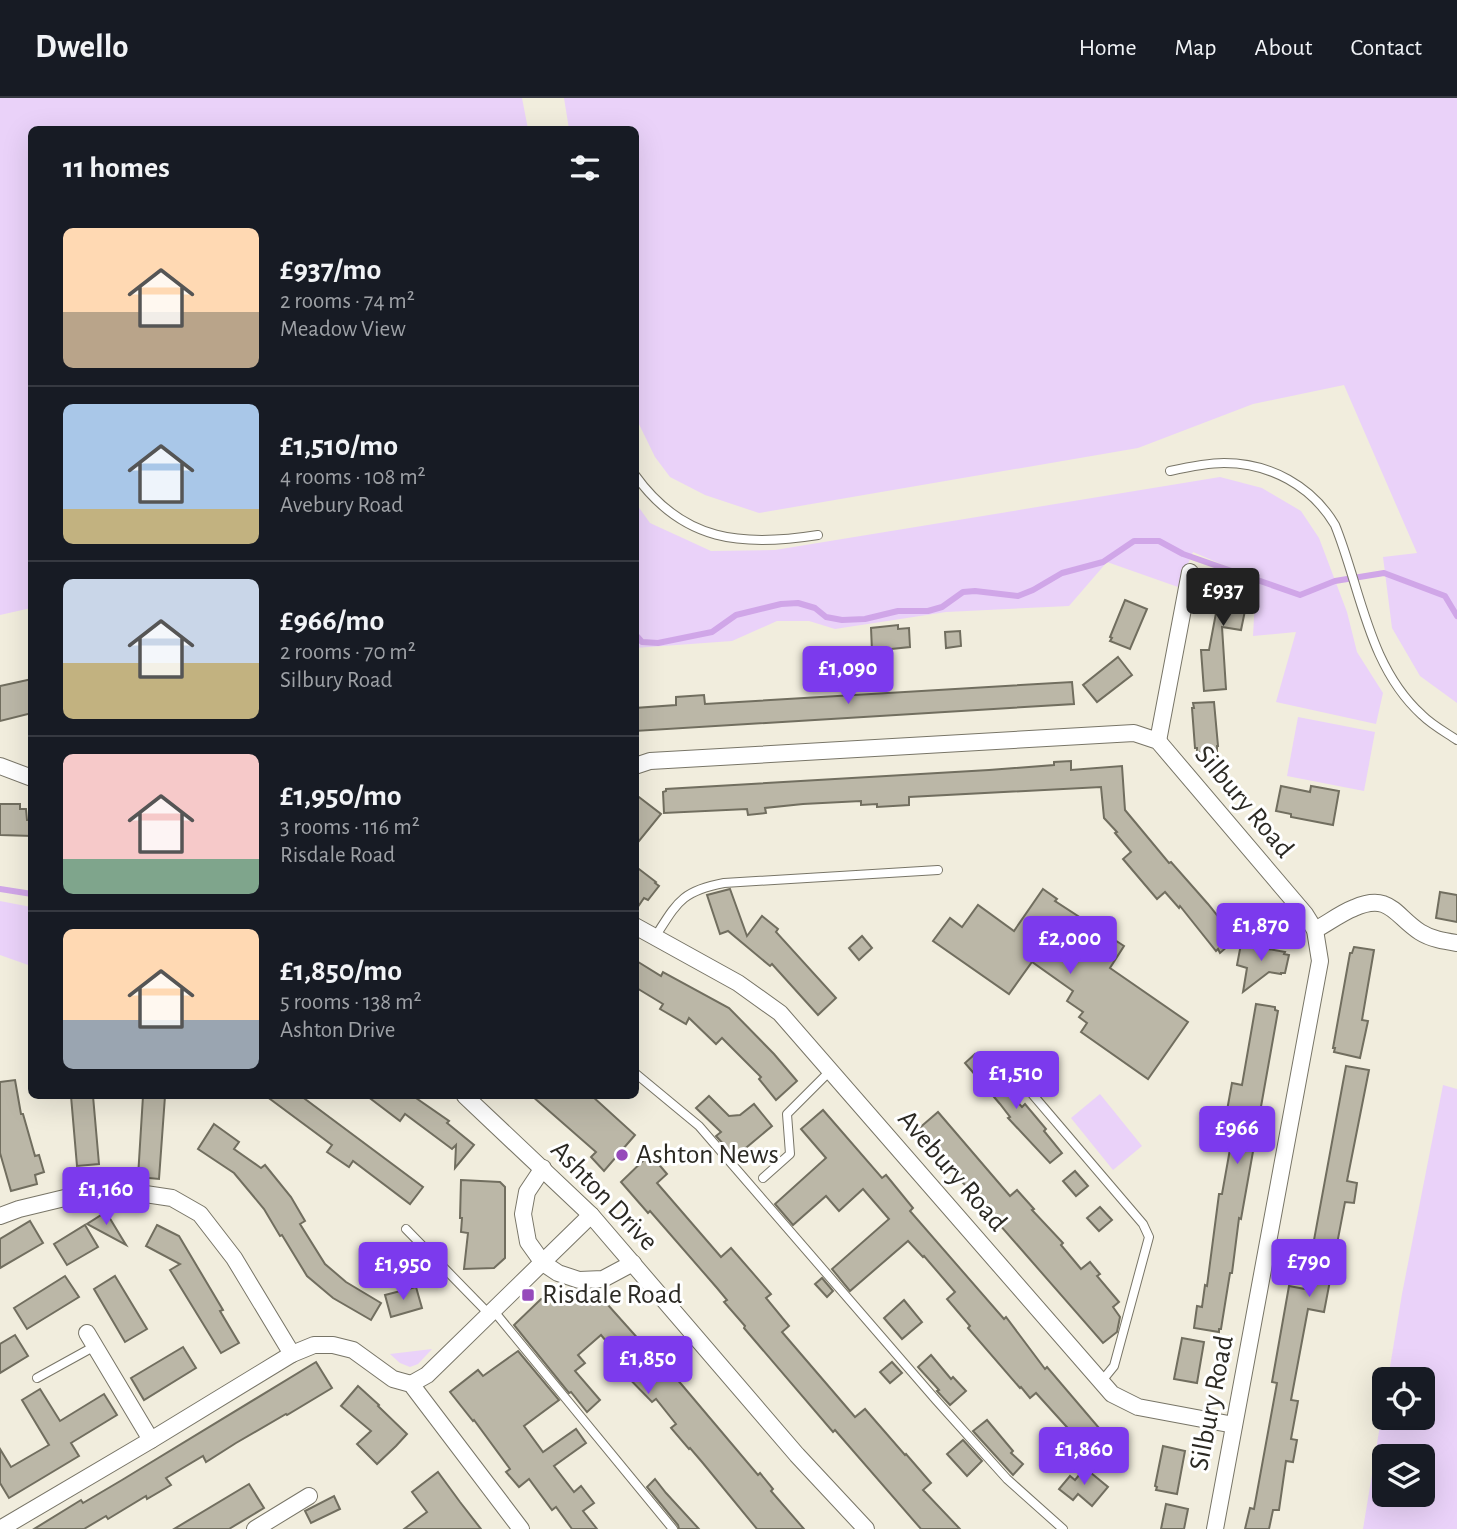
<!DOCTYPE html>
<html lang="en">
<head>
<meta charset="utf-8">
<style>
  :root { --surface:#171b24; --page:#242831; --text:#f1f3f6; --muted:#9ea1a6; --line:#363941; --accent:#7c3aed }
  body { margin:0; font-family:"Alegreya Sans",sans-serif; background:var(--page); color:var(--text); height:100vh; display:flex; flex-direction:column; font-size:26px; white-space:nowrap }
  * { box-sizing:border-box; margin:0 }
  p { font-size:23px; color:var(--muted) }
  .icon { flex:none; width:38px; height:38px; fill:none; stroke:currentColor; stroke-width:2; stroke-linecap:round; stroke-linejoin:round }
  .map { position:relative; flex:1; overflow:hidden }
  .side { position:absolute; left:28px; top:28px; width:611px; height:973px; display:flex; flex-direction:column; background:var(--surface); border-radius:10px; box-shadow:0 7px 28px #0002 }
  .side>* { flex:none }
  .fabs { position:absolute; left:1372px; top:1269px; display:grid; gap:14px }
  .fabs a { display:grid; place-items:center; width:63px; height:63px; border-radius:10px; background:var(--surface); box-shadow:0 7px 28px #0002; font-size:35px }
  .price { position:absolute; translate:-50% -60px; padding:0 16px; border-radius:7px; background:var(--accent); color:#fff; font-size:23px; line-height:46px; filter:drop-shadow(0 2px 4px #0008) }
  .price::after { content:''; position:absolute; left:50%; top:42px; width:21px; height:16px; margin-left:-10px; background:inherit; clip-path:polygon(0 0,100% 0,50% 100%) }
  .price.active { background:#222; color:#fff }
  ul { padding:0; list-style:none }
  li { display:flex; align-items:center; gap:21px; height:175px; padding:0 35px }
  li+li { border-top:2px solid var(--line) }
  li span { display:grid; place-items:center; flex:none; width:196px; height:140px; border-radius:10px; color:#555 }
  li>.icon { margin-inline-start:auto }
  span .icon { width:84px; height:84px; fill:#fffc; stroke-width:1 }
  li b { font-size:30px }
  h2 { display:flex; justify-content:space-between; align-items:center; height:84px; padding:0 35px; font-size:30px }
  header { display:flex; align-items:center; gap:42px; box-sizing:border-box; height:98px; padding:0 35px; background:var(--surface); border-bottom:2px solid var(--line) }
  header strong { font-size:33px }
  nav { display:flex; gap:38px; margin-inline-start:auto; font-size:24px }
  .map>svg:first-child { display:block }
  .green { fill:#ead2f9; fill-rule:evenodd }
  .lines { fill:none; stroke-linecap:round; stroke-linejoin:round }
  .stream { stroke:#d0a6e8; stroke-width:6 }
  .building { fill:#bbb7a7; stroke:#716e5f; stroke-width:2 }
  .service-casing { stroke:#787567; stroke-width:10 }
  .minor-casing { stroke:#787567; stroke-width:18 }
  .service { stroke:#fff; stroke-width:8 }
  .minor { stroke:#fff; stroke-width:16 }
  .poi-dot { fill:#964abb; stroke:#fff; stroke-width:2.5 }
  .labels { text-anchor:middle; dominant-baseline:central; stroke-width:6; stroke-linejoin:round; paint-order:stroke }
  .street-label { font-size:28px; fill:#2b2923; stroke:#fff }
  .poi-label { font-size:28px; fill:#2b2923; stroke:#fff; text-anchor:start }
</style>
</head>
<body>
<header>
<strong>Dwello</strong>
<nav><a>Home</a><a>Map</a><a>About</a><a>Contact</a></nav>
</header>
<div class="map">
<svg width="1457" height="1431" viewBox="0 0 1457 1431">
  <rect width="100%" height="100%" fill="#f1eddd"/>
  <g class="green">
    <path d="M0 0H522L528 31 32 32 31 510 0 517Z"/>
    <path d="M564 0H1457V605L1420 578 1392 530 1383 459 1417 455 1344 287 1253 306 1138 350 759 415 705 397 670 379 655 359 635 318V32L569 31Z"/>
    <path d="M1220 379 1262 390 1301 413 1319 440 1347 514 1357 554 1383 595 1376 626 1276 604 1296 534 1253 538 1256 481 1193 454 1178 489 1107 464 1069 508 946 514 835 531 809 523H777L732 543 635 550V404L650 425 711 453 775 452Z"/>
    <path d="M1298 619 1375 634 1364 693 1287 678Z"/>
    <path d="M0 803 31 809V868L0 857Z"/>
    <path d="M1443 987 1457 991V1431H1363L1384 1303V1320H1423V1281H1388L1402 1196ZM1384 1358H1423V1396H1384Z"/>
    <path d="M1100 996 1142 1048 1113 1072 1071 1020Z"/>
    <path d="M432 1251 418 1266 410 1269 400 1265 390 1256Z"/>
  </g>
  <g class="lines">
    <g class="stream">
      <path d="M635 536 642 544 658 545 712 534 736 517 781 506 798 505 815 510 826 519 842 522 865 521 898 513H928L942 509 963 494 975 493 1018 498 1033 492 1062 475 1103 464 1134 443H1159L1183 456 1300 497 1335 483 1384 475 1445 498 1457 518"/>
      <path d="M0 791 32 796"/>
    </g>
  </g>
  <g class="building">
    <path d="M1215 473 1242 479 1239 496 1248 498 1241 532 1222 529 1226 591 1204 593 1201 552H1209L1220 494 1211 492Z"/>
    <path d="M1125 502 1147 511 1130 551 1110 543 1112 540 1110 539Z"/>
    <path d="M898 527V531L909 530 910 549 872 553 871 530Z"/>
    <path d="M960 533 961 548 946 550 945 534Z"/>
    <path d="M1118 559 1132 577 1097 604 1083 587Z"/>
    <path d="M32 581V615L0 623V588Z"/>
    <path d="M1072 584 1074 606 635 633V610L676 607V599L704 597 705 606Z"/>
    <path d="M1214 604 1218 648H1217V653L1197 654V650H1195L1192 610H1194L1193 605Z"/>
    <path d="M1071 663V672L1122 668 1125 712 1169 765 1171 764 1208 806 1236 841 1220 855 1218 851 1216 853 1180 808 1179 810 1165 794 1157 801 1123 761 1131 754 1115 735 1117 734 1104 720 1101 689 909 699V707L877 709V706L861 707V703L803 706 765 710 766 715 748 717 747 711 664 715 663 694 666 693V691L989 672 1054 667V664Z"/>
    <path d="M1281 688 1310 694 1311 688 1339 693 1333 727 1291 719V716L1276 713Z"/>
    <path d="M635 696 661 716 635 748Z"/>
    <path d="M0 706H20V711H26L27 722H32V738L0 737Z"/>
    <path d="M635 768 656 784 655 785 659 788 648 802 644 800 635 813Z"/>
    <path d="M730 791 747 838 762 818 778 831 776 834 836 900 818 917 772 866 770 868 728 833 720 836 707 797Z"/>
    <path d="M1043 791 1057 801 1055 803 1124 848 1110 870 1188 924 1148 981 1081 934 1087 925 1079 919 1083 914 1067 903 1073 893 1032 864 1009 896 933 843 950 820 962 829 978 807 1014 833Z"/>
    <path d="M1440 794 1457 797V824L1436 820Z"/>
    <path d="M862 838 872 850 859 862 849 850Z"/>
    <path d="M1241 846 1285 854 1284 856 1289 857 1285 875H1281V876L1269 874 1243 894 1247 870 1237 867Z"/>
    <path d="M1354 849 1374 852 1362 922 1368 923 1360 960 1334 954 1335 950H1333L1350 855H1352Z"/>
    <path d="M635 862 661 878 663 874 729 910 774 956 797 983 776 1002 759 981 761 979 722 940 716 946 689 920 686 926 660 911 663 906 635 889Z"/>
    <path d="M1256 906 1275 909V912L1278 913 1241 1121 1239 1120 1232 1175H1230L1221 1231H1219V1234L1194 1230 1197 1208 1202 1209 1205 1187 1207 1188 1219 1096H1222L1232 1040 1219 1037 1222 1018H1226L1232 985 1242 987Z"/>
    <path d="M975 956 1022 1009 1025 1006 1046 1031 1044 1033 1062 1055 1050 1065 1008 1020 1010 1019 1000 1006 965 965Z"/>
    <path d="M1346 968 1369 972 1347 1083 1357 1085 1354 1105 1345 1104 1324 1214 1308 1211 1291 1302 1298 1303 1291 1341 1297 1342 1293 1364 1286 1363 1279 1412H1273L1269 1431H1245L1250 1410 1254 1411 1277 1285 1272 1284 1289 1188 1305 1191Z"/>
    <path d="M15 982 21 1016H23L35 1058 39 1057 44 1074 35 1077 37 1086 11 1093 0 1055V984Z"/>
    <path d="M71 998H93L99 1066 77 1068Z"/>
    <path d="M143 998H165L159 1081 138 1079Z"/>
    <path d="M266 998H301L423 1089 410 1106 353 1063 349 1069 327 1054 332 1047Z"/>
    <path d="M367 998H413L449 1023 447 1025 474 1047 455 1070 456 1047 452 1051 405 1016 400 1023Z"/>
    <path d="M532 998H592L635 1037 604 1073 591 1059 596 1054Z"/>
    <path d="M709 998 729 1018 740 1017 754 1006 772 1028 735 1059 716 1038 721 1034 696 1010Z"/>
    <path d="M823 1012 882 1080 886 1077 913 1110 910 1113 1004 1221 1006 1219 1045 1271 1047 1269 1099 1330 1097 1331 1100 1334 1084 1348 1036 1295 1030 1300 1021 1289 1020 1290 968 1230 970 1228 947 1201 955 1194 924 1158 923 1159 908 1143 850 1193 832 1171 889 1121 863 1091 839 1113 826 1098 793 1127 775 1106 826 1060 801 1031Z"/>
    <path d="M938 1014 1010 1098 1017 1092 1034 1111 1032 1112 1063 1145 1061 1147 1081 1171 1090 1164 1100 1176 1097 1178 1119 1204 1113 1209 1120 1219 1117 1234 1103 1245 917 1032Z"/>
    <path d="M214 1026 239 1044 234 1051 261 1070 265 1067 291 1099 305 1123 300 1126 325 1166 346 1184 381 1205 371 1222 333 1200 307 1178 282 1137 280 1138 264 1111 234 1075 198 1051Z"/>
    <path d="M650 1056 667 1076 657 1085 721 1159 731 1150 771 1196 766 1200 789 1228 782 1234 855 1319 865 1311 905 1357 906 1356 931 1385 923 1392 960 1431H921L835 1332 833 1334 744 1230 745 1228 724 1204 727 1202 717 1190 650 1113 648 1115 621 1084Z"/>
    <path d="M1075 1073 1088 1088 1076 1098 1063 1083Z"/>
    <path d="M461 1082 500 1084 505 1089V1160L494 1170 464 1171 468 1135 461 1134 462 1120H460Z"/>
    <path d="M1100 1109 1112 1122 1099 1133 1087 1120Z"/>
    <path d="M106 1114 126 1147 87 1126Z"/>
    <path d="M30 1123 43 1145 0 1170V1141Z"/>
    <path d="M85 1127 98 1149 67 1167 54 1146Z"/>
    <path d="M157 1127 179 1138 223 1212 220 1213 239 1245 221 1255 170 1172 180 1166 146 1148Z"/>
    <path d="M65 1178 79 1199 27 1231 14 1210Z"/>
    <path d="M115 1178 147 1231 125 1244 94 1191Z"/>
    <path d="M822 1180 833 1193 827 1199 815 1186Z"/>
    <path d="M416 1189 422 1210 391 1219 385 1197Z"/>
    <path d="M541 1201 608 1207 666 1272 668 1271 682 1287 758 1377 760 1375 773 1391 771 1393 804 1431H757L702 1364 690 1350 689 1351 671 1330 676 1326 656 1301 652 1304 617 1268 623 1263 601 1237 578 1257 585 1265 575 1273 600 1302 587 1314 571 1294 569 1295 514 1227Z"/>
    <path d="M904 1202 922 1224 902 1241 884 1220Z"/>
    <path d="M15 1237 28 1258 0 1275V1246Z"/>
    <path d="M1182 1240 1204 1244 1197 1285 1174 1281Z"/>
    <path d="M183 1249 196 1270 144 1302 131 1280Z"/>
    <path d="M518 1253 559 1302 524 1328 543 1354 576 1331 586 1345 554 1368 574 1394 581 1388 594 1405 583 1413 597 1431H572L556 1409 552 1412 529 1381 519 1389 506 1374 510 1371 474 1322 473 1323 450 1294 478 1272 483 1278Z"/>
    <path d="M931 1257 951 1281 953 1279 966 1293 950 1307 937 1293 939 1292 918 1269Z"/>
    <path d="M316 1264 332 1290 287 1317 286 1316 236 1345 206 1364 203 1358 166 1380 171 1387 147 1401 146 1398 108 1421 106 1418 84 1431H34L81 1402 83 1405 122 1382Z"/>
    <path d="M892 1264 902 1275 890 1285 880 1274Z"/>
    <path d="M358 1288 379 1307 378 1308 407 1336 396 1348 377 1366 357 1346 371 1333 341 1308Z"/>
    <path d="M40 1291 60 1323 104 1296 117 1317 71 1345 79 1358 9 1400 0 1385V1351L11 1369 49 1347 22 1302Z"/>
    <path d="M987 1322 1013 1353 1011 1355 1023 1366 1013 1377 973 1333Z"/>
    <path d="M963 1342 982 1363 967 1378 947 1356Z"/>
    <path d="M1163 1348 1185 1353 1177 1396 1156 1392 1157 1389 1155 1388Z"/>
    <path d="M1085 1370 1108 1389 1092 1408 1078 1396 1073 1402 1059 1391 1070 1378 1075 1382Z"/>
    <path d="M438 1374 460 1404 481 1431H404L427 1414 412 1394Z"/>
    <path d="M655 1381 666 1395 699 1431H679L678 1427 647 1389Z"/>
    <path d="M249 1386 264 1410 229 1431H174Z"/>
    <path d="M334 1398 340 1411 311 1425 305 1413Z"/>
    <path d="M1166 1406 1188 1411 1184 1431H1161Z"/>
  </g>
  <g class="lines">
    <g class="service-casing">
      <g id="service">
        <path d="M1170 373C1188 369 1206 365 1224 365 1270 365 1312 388 1335 427 1361 491 1368 568 1422 617 1432 627 1445 634 1457 642"/>
        <path d="M635 377C683 444 742 449 818 437"/>
        <path d="M655 839C677 805 681 793 724 785L938 772"/>
        <path d="M1004 963 1143 1126 1149 1139 1114 1268 1101 1284"/>
        <path d="M635 975 699 1028 936 1302 1007 1381 1063 1431"/>
        <path d="M763 1080 790 1056 787 1016 830 973"/>
        <path d="M406 1131 489 1216"/>
        <path d="M493 1212 673 1431"/>
        <path d="M37 1280 95 1248"/>
      </g>
    </g>
    <g class="minor-casing">
      <g id="minor">
        <path d="M1158 643 1190 474"/>
        <path d="M0 668 32 680"/>
        <path d="M635 668 650 663 1134 635 1158 643 1305 816 1315 832 1320 863 1215 1431"/>
        <path d="M635 828 738 885 780 915 1112 1296 1138 1309 1234 1327"/>
        <path d="M1315 832C1328 825 1341 815 1354 810 1390 794 1395 818 1420 834 1431 841 1444 843 1457 845"/>
        <path d="M465 998 591 1117 797 1357 866 1431"/>
        <path d="M543 1070 527 1094 523 1116 528 1144 543 1165 558 1175 579 1182 603 1181 633 1165"/>
        <path d="M0 1118 19 1111 77 1097 132 1094 172 1100 200 1116 234 1160 292 1256"/>
        <path d="M87 1235 151 1342"/>
        <path d="M411 1286 427 1277 591 1117"/>
        <path d="M0 1431 151 1342 292 1256 314 1247H333L353 1252 393 1281 411 1286 521 1431"/>
        <path d="M255 1431 309 1398"/>
      </g>
    </g>
    <use href="#service" class="service"/>
    <use href="#minor" class="minor"/>
  </g>
  <g class="poi-dot">
    <circle cx="622" cy="1057" r="7"/>
    <rect x="521" y="1190" width="14" height="14" rx="3.5"/>
  </g>
  <g class="labels">
    <g class="street-label">
      <text transform="translate(1244 704) rotate(50)">Silbury Road</text>
      <text transform="translate(952 1073) rotate(49)">Avebury Road</text>
      <text transform="translate(604 1098) rotate(46)">Ashton Drive</text>
      <text transform="translate(1212 1305) rotate(-79)">Silbury Road</text>
    </g>
    <g class="poi-label">
      <text x="636" y="1057">Ashton News</text>
      <text x="542" y="1197">Risdale Road</text>
    </g>
  </g>
</svg>
<div class="fabs">
<a><svg class="icon" aria-label="locate" viewBox="0 0 24 24"><circle cx="12" cy="12" r="6"/><path d="M12 2v4M12 18v4M2 12h4M18 12h4"/></svg></a>
<a><svg class="icon" aria-label="layers" viewBox="0 0 24 24"><path d="M12 4l9 5-9 5-9-5zM3 14l9 5 9-5"/></svg></a>
</div>
<b class="price active" style="left:1223px;top:530px">£937</b>
<b class="price" style="left:848px;top:608px">£1,090</b>
<b class="price" style="left:1261px;top:865px">£1,870</b>
<b class="price" style="left:1070px;top:878px">£2,000</b>
<b class="price" style="left:1016px;top:1013px">£1,510</b>
<b class="price" style="left:1237px;top:1068px">£966</b>
<b class="price" style="left:106px;top:1129px">£1,160</b>
<b class="price" style="left:1309px;top:1201px">£790</b>
<b class="price" style="left:403px;top:1204px">£1,950</b>
<b class="price" style="left:648px;top:1298px">£1,850</b>
<b class="price" style="left:1084px;top:1389px">£1,860</b>
<section class="side">
<h2>11 homes<svg class="icon" aria-label="filters" viewBox="0 0 24 24"><path d="M4 7h16M4 17h16"/><circle cx="9" cy="7" r="2"/><circle cx="15" cy="17" r="2"/></svg></h2>
<ul>
<li><span style="background:linear-gradient(#ffd9b3 60%,#b9a48a 0)"><svg class="icon" aria-label="home" viewBox="0 0 24 24"><path d="M3 11l9-7 9 7M6 9v11h12V9"/></svg></span><div><b>£937/mo</b><p>2 rooms · 74 m²</p><p>Meadow View</p></div></li>
<li><span style="background:linear-gradient(#a9c7e8 75%,#c2b280 0)"><svg class="icon" aria-label="home" viewBox="0 0 24 24"><path d="M3 11l9-7 9 7M6 9v11h12V9"/></svg></span><div><b>£1,510/mo</b><p>4 rooms · 108 m²</p><p>Avebury Road</p></div></li>
<li><span style="background:linear-gradient(#c9d6e8 60%,#c2b280 0)"><svg class="icon" aria-label="home" viewBox="0 0 24 24"><path d="M3 11l9-7 9 7M6 9v11h12V9"/></svg></span><div><b>£966/mo</b><p>2 rooms · 70 m²</p><p>Silbury Road</p></div></li>
<li><span style="background:linear-gradient(#f6c9c9 75%,#7fa58c 0)"><svg class="icon" aria-label="home" viewBox="0 0 24 24"><path d="M3 11l9-7 9 7M6 9v11h12V9"/></svg></span><div><b>£1,950/mo</b><p>3 rooms · 116 m²</p><p>Risdale Road</p></div></li>
<li><span style="background:linear-gradient(#ffd9b3 65%,#9aa5b1 0)"><svg class="icon" aria-label="home" viewBox="0 0 24 24"><path d="M3 11l9-7 9 7M6 9v11h12V9"/></svg></span><div><b>£1,850/mo</b><p>5 rooms · 138 m²</p><p>Ashton Drive</p></div></li>
</ul>
</section>
</div>
</body>
</html>
